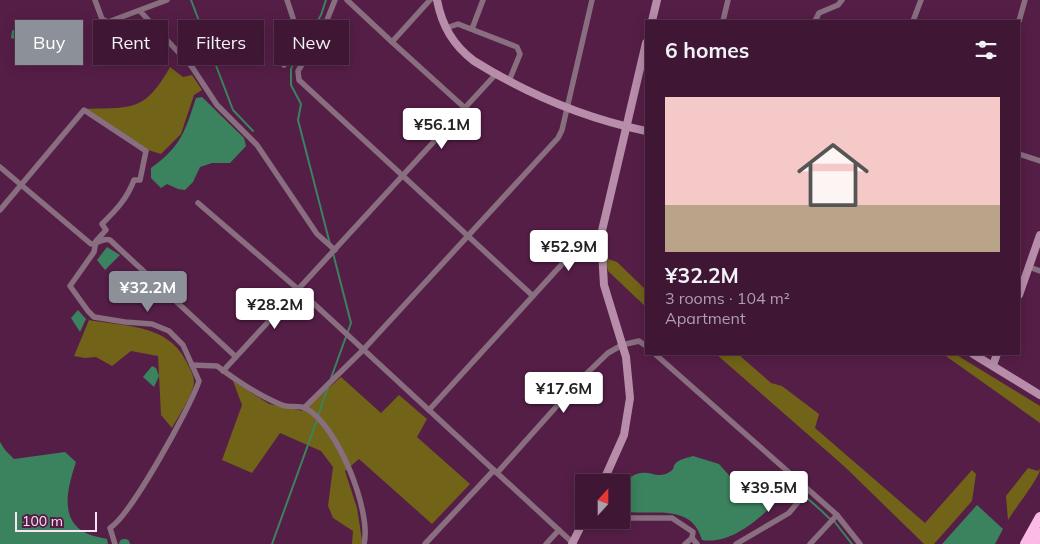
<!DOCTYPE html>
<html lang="en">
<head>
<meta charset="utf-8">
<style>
  :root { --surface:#401635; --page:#471f3d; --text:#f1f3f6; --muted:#ae9fad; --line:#593550; --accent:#8c9099 }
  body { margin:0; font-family:Mulish,sans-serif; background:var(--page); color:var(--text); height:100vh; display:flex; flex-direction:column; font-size:19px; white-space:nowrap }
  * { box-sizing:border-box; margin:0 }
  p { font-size:16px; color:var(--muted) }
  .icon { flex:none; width:28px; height:28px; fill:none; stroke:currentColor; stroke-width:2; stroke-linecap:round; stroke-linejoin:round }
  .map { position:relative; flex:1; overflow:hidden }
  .drawer { position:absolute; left:645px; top:20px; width:375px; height:335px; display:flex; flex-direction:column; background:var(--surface); border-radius:0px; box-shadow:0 2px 12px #0003,0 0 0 1px var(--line) }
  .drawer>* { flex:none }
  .hud { position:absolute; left:15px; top:20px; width:475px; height:45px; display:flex; gap:10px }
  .needle { width:32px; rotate:21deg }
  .controls { position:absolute; left:575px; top:474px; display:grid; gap:10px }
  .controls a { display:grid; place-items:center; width:55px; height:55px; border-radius:0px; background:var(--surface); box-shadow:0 2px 12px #0003,0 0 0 1px var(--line); font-size:25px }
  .scale { position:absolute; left:15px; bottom:12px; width:82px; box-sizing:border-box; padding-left:5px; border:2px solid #fee1f4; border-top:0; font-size:14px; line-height:18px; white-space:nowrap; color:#fee1f4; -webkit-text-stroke:4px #551e47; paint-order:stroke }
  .price { position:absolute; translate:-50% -42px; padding:0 11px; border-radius:5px; background:#fff; color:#222; font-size:16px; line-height:32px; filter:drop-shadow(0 1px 2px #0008) }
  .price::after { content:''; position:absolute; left:50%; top:30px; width:15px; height:11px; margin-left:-8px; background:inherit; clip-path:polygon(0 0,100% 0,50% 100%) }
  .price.on { background:var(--accent); color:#fff }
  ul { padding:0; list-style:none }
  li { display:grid; align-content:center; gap:10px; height:265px; padding:0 20px }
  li+li { border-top:1px solid var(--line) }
  li span { display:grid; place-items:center; height:155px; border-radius:0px; color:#555 }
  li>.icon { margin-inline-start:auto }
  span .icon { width:90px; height:90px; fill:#fffc; stroke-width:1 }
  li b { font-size:21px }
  h2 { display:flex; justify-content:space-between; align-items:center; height:60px; padding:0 20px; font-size:21px }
  .pill { padding:0 18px; border-radius:0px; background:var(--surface); box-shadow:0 2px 12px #0003,0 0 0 1px var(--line); font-size:18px; line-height:45px }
  .pill.on { background:var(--accent); color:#fff }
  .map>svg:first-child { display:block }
  .forest { fill:#716317 }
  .water { fill:#3b835e }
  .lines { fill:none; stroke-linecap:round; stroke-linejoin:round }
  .stream { stroke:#3b835e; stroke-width:2 }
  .river { stroke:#3b835e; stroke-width:10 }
  .street { stroke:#896e80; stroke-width:5.5 }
  .secondary { stroke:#b78da9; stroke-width:8 }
  .highway { stroke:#fbb9e5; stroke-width:10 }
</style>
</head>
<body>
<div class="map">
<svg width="1040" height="544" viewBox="0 0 1040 544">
  <rect width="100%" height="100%" fill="#551e47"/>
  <g class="forest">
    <path d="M170 67 183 77 192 75 202 90 194 95 181 134 161 154 148 150 84 109C132 107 144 113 170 67Z"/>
    <path d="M605 258 617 262 646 290V307L608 271Z"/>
    <path d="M89 320C128 327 170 324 188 365 191 371 194 376 194 383 193 394 178 417 172 428L161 415 158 356 131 351 112 366 96 357 85 358 74 356Z"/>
    <path d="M716 354H738L771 383 782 386 819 414 815 428 925 523 972 470 976 474 972 501 934 544H924L845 467Z"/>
    <path d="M943 354H955L1040 406V423Z"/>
    <path d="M341 377 381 413 399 395 427 419 417 437 470 484 432 524 359 459 345 471 357 508 362 540 361 544H352L353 531 333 518 328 506 333 467 321 451 280 433 252 473 222 460 242 405 233 381 269 404 303 411Z"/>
    <path d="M1028 468 1038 471 1040 469C1040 477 1014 510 1008 520L1006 496Z"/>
  </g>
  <g class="water">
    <path d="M17 27 48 29 51 31 45 48 36 52 25 42 11 38 12 31Z"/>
    <path d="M202 97 244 138 246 146 230 163H212L200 167 193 182 185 190 178 189 167 184 161 188 151 178V168C181 147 185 131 196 98Z"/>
    <path d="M107 247 120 255 105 270 97 260Z"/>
    <path d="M78 310 86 319 80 332 71 318Z"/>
    <path d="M152 366 156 368 159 376 154 387 143 377Z"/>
    <path d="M0 442 5 450 14 459 65 452 76 462C69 484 58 517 84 532 90 536 100 537 107 539L108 544H0Z"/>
    <path d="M693 456 719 464 735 482 747 483 755 488 771 486 772 504 769 509C751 525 728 544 702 540 691 501 650 517 621 511V486C646 459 653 484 671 471 674 469 673 467 675 464 679 459 687 458 693 456Z"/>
    <path d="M977 505 1003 529 995 544H942Z"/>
  </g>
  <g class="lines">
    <g class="stream">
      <path d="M191 0 233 110 253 131"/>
      <path d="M326 0 321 15 295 59 291 69V85L301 104 298 120 330 244"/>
      <path d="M331 378 351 323 333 253"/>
      <path d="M318 416 328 387"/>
      <path d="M771 488C792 479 816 506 830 519"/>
      <path d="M834 521 852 544"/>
      <path d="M272 544 317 420"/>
    </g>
    <path class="river" d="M124 544H125"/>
    <g class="street">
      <path d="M95 0 102 19 108 22 167 0"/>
      <path d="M335 0 323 30 298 71 299 80 533 296"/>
      <path d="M347 0 392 42"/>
      <path d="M430 0 392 42 466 109"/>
      <path d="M140 11 192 67 217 105 257 145 317 234 335 250"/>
      <path d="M723 21 728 0"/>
      <path d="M815 21 819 13 838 5 842 0"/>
      <path d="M913 21 921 0"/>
      <path d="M1019 21 1025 0"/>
      <path d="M446 28 458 24 517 47 520 54 509 81"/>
      <path d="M472 29 483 0"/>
      <path d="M284 65 301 42 287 0"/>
      <path d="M1019 154 1040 161"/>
      <path d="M0 167 91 244C98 244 103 237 110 240L236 357"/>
      <path d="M198 203 299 290 574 544"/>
      <path d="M0 210 84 110 146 151 140 180H134C127 199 116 210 102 224L106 230 96 241 94 252 70 286 88 311 94 317 125 322 152 324 169 331 183 345 199 381C191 406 131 515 110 528L115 544"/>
      <path d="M1029 267 1040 271"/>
      <path d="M655 354 837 515 860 544"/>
      <path d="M192 365 217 366C237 381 259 396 282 405 289 408 299 405 305 408 337 423 372 512 364 544"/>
      <path d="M223 371 496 74"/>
      <path d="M304 408 363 350 558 138 562 130 592 0"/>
      <path d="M429 410 584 240 601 241"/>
      <path d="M497 473 581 379 608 353 622 345 639 341 646 346"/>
      <path d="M621 518H672L693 532 692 538 697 544"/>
      <path d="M425 544 494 470"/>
      <path d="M546 544 559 530"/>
      <path d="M685 544 692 538"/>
      <path d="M736 544 789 513 808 490"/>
      <path d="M810 544 837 515"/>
    </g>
    <g class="secondary">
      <path d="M437 0C442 26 453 45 474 61 529 95 583 118 646 131"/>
      <path d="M652 21 657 0"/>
      <path d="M1019 295 1040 235"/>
      <path d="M973 354 1040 395"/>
      <path d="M993 365 997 354"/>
      <path d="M603 482 624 435 630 398 626 357 604 285 601 235 646 43"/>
      <path d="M572 544 584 520"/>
    </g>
    <g class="highway">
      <path d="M1025 544 1040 517"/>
      <path d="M1034 544 1040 533"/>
    </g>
  </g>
</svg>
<div class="controls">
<a><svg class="needle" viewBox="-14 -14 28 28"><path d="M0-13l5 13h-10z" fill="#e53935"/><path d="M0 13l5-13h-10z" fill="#ae9fad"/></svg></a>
</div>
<div class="scale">100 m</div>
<b class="price" style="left:442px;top:150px">¥56.1M</b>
<b class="price" style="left:569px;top:272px">¥52.9M</b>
<b class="price on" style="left:148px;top:313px">¥32.2M</b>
<b class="price" style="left:275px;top:330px">¥28.2M</b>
<b class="price" style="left:564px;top:414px">¥17.6M</b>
<b class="price" style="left:769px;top:513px">¥39.5M</b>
<div class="hud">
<a class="pill on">Buy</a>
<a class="pill">Rent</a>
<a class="pill">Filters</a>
<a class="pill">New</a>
</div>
<section class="drawer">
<h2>6 homes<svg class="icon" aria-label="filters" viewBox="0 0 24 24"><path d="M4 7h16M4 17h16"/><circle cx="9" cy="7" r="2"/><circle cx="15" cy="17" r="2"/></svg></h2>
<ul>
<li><span style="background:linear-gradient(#f6c9c9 70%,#b9a48a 0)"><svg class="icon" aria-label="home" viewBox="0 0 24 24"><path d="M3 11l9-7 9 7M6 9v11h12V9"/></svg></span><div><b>¥32.2M</b><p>3 rooms · 104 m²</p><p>Apartment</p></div></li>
</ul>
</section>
</div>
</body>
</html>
